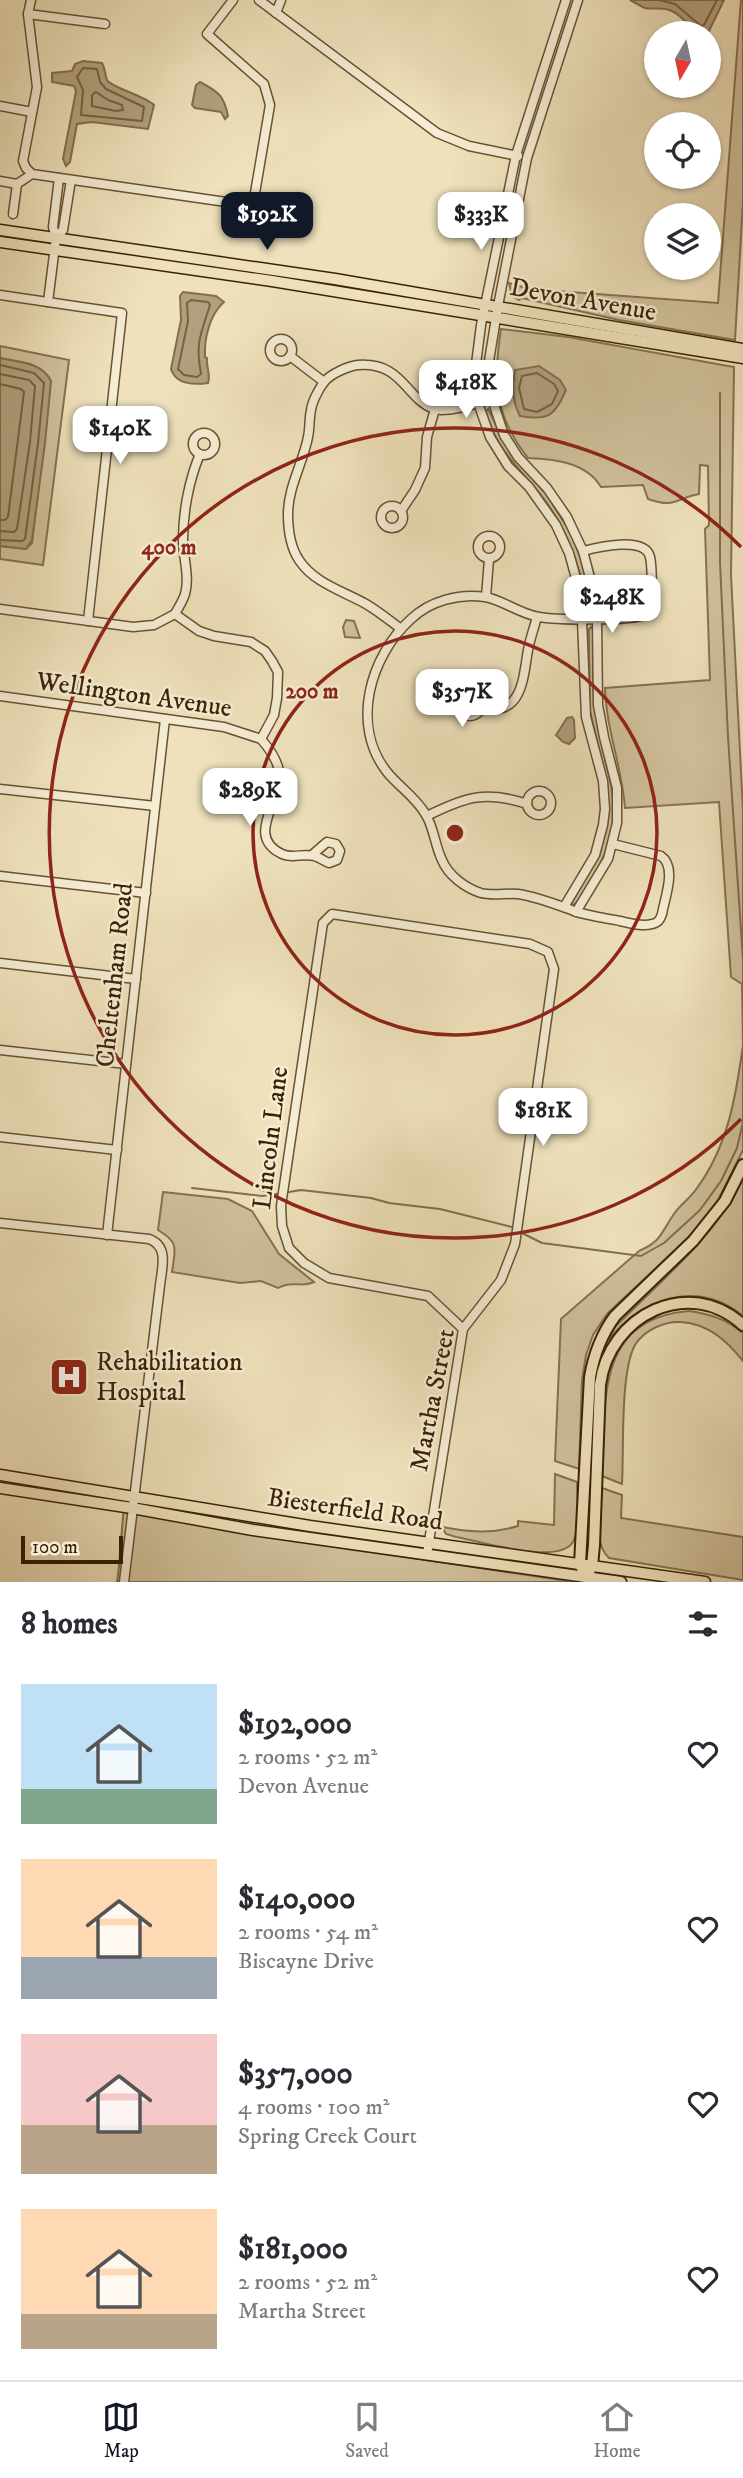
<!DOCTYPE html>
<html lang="en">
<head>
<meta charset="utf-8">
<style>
  :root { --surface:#fff; --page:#f2f2f3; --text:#2b2b33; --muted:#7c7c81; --line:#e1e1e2; --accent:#111827 }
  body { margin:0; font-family:"IM FELL DW Pica",serif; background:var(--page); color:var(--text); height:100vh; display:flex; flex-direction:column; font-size:26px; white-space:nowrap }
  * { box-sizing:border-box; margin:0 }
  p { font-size:23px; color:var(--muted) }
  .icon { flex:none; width:38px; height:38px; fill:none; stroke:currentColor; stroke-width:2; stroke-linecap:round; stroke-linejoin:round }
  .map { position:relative; height:1582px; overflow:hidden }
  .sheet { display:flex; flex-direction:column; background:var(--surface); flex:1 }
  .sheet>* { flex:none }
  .needle { width:46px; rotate:189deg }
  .buttons { position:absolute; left:644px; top:21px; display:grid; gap:14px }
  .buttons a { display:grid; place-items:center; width:77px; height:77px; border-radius:50%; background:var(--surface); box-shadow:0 2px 5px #0004; font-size:35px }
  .scale { position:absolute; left:21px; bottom:18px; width:102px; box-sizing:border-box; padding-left:7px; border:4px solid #3c2204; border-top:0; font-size:19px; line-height:24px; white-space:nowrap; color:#3c2204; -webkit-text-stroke:5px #f4ecd3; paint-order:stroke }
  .price { position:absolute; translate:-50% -60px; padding:0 16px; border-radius:14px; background:#fff; color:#222; font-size:23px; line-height:46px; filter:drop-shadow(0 2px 4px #0008) }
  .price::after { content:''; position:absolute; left:50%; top:42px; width:21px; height:16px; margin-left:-10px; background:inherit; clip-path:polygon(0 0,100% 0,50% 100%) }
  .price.on { background:var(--accent); color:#fff }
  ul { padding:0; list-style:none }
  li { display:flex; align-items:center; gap:21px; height:175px; padding:0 21px }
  li span { display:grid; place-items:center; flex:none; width:196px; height:140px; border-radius:0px; color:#555 }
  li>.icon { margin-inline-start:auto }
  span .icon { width:84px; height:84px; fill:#fffc; stroke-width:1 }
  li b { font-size:30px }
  h2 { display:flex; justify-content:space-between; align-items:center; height:84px; padding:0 21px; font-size:30px }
  .tab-bar { display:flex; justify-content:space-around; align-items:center; height:98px; border-top:2px solid var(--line); background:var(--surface); font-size:19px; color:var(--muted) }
  .tab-bar a { display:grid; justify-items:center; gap:4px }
  .tab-bar .on { color:var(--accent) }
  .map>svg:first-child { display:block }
  .green { fill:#d0c19c; stroke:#867250; stroke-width:2 }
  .water { fill:#b1a07d; stroke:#826e4d; stroke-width:2 }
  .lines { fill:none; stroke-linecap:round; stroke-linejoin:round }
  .shore { stroke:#766140; stroke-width:2 }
  .stream { stroke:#826e4d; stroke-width:2 }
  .minor-casing { stroke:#685232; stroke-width:11 }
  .major-casing { stroke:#3c2204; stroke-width:13 }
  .highway-casing { stroke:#3c2204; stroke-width:14 }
  .minor { stroke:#f4ecd3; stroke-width:8 }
  .major { stroke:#eee1bb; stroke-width:10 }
  .highway { stroke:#eee1bb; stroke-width:10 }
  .ring { fill:none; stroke:#8f2418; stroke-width:3.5 }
  .labels { text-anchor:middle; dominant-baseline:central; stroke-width:5; stroke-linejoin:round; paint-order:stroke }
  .street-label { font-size:26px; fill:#3c2204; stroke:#f4ecd3 }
  .poi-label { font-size:26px; fill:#3c2204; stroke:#f4ecd3; text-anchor:start }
  .centre { fill:#8f2418; stroke:#f4ecd3; stroke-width:3.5 }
  .ring-label { font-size:21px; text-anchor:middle; font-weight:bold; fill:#8f2418; stroke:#f4ecd3; stroke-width:5; stroke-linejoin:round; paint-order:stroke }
</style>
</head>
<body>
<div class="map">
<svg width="743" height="1582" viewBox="0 0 743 1582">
  <rect width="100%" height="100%" fill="#eee1bb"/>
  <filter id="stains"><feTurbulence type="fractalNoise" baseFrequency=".00286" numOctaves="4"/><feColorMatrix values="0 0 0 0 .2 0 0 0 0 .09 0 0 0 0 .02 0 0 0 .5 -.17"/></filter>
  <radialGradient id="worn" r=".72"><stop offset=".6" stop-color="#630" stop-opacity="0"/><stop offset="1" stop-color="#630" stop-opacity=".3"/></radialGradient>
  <g class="green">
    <path d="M741 0H743V201L735 340 619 320 522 298 519 300 512 296 509 283 529 289 718 303Z"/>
    <path d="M501 329 568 337 734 367 731 575 743 811V1045L742 984 731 977 719 802 625 808C622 767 606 729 605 688L710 680 705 529 709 525 708 466 700 465 699 494C675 498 676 509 648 499L643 485 601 487C586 462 554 459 528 458 494 416 493 379 501 329Z"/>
    <path d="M0 346 69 360 43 565 0 559V546L26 549 32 543 50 390 30 364 0 358Z"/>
    <path d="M488 409 511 455 546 494 570 532 584 567 592 606 590 610 587 608C581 568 569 532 544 499 522 470 494 448 486 411Z"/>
    <path d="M346 620 354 621 360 638 345 637 343 627Z"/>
    <path d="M591 627 593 629C594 656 591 683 595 710 603 774 633 810 594 875 588 885 582 898 573 906L572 902 600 853 609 812 607 782 590 711 589 629Z"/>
    <path d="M743 1045V1150L717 1202 691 1235 607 1314 593 1335 586 1355 582 1380 579 1469 555 1461 561 1319 639 1251C661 1241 660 1235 672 1217 678 1206 690 1199 697 1188 728 1146 736 1096 743 1045Z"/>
    <path d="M743 1179V1316C696 1278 642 1299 607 1341L615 1327C661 1280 714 1239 743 1179Z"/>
    <path d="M163 1192 228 1199 252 1211 279 1254 314 1282C302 1288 292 1280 278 1288L261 1281 240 1283 172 1272C175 1249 180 1243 158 1230Z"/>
    <path d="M689 1311C710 1314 726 1319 743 1333V1361C727 1341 709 1324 681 1322 665 1321 644 1330 635 1345 620 1372 624 1450 622 1484L602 1476C606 1404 594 1318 689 1311Z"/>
    <path d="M555 1474 577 1482C577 1497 580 1530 573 1542 558 1566 480 1541 456 1537L446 1534 442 1527C468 1532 492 1534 518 1526V1521L554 1525Z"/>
    <path d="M602 1488 622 1495 621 1518 743 1537V1580L609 1558C592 1543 601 1509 602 1488Z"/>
    <path d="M124 1507 346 1548 574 1582H117C121 1556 121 1532 124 1507Z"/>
  </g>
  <g class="water">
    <path d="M630 0H724L708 33C689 33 687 18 672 11 662 6 653 10 645 8 640 6 634 2 630 0Z"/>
    <path d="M83 61 102 63C105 68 105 75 107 80 110 87 145 96 154 105L148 129 92 122 77 124 70 162 66 166 63 159 76 91 74 86 52 82V73L72 71 75 64Z"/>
    <path d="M200 82C219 92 224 96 228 116L225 119 221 112 195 108 192 105 196 85Z"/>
    <path d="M183 292 216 296 224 302C210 314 204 338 205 357L207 358C206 366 211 376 208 383 194 385 176 385 171 369L181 320 180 296Z"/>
    <path d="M0 358C18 362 42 362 51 381L45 443 32 540 26 549 0 546Z"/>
    <path d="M539 366 560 380 566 390C555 416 548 421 520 416 512 401 512 387 515 370Z"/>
    <path d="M572 717 574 720 575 738 569 744 563 742 556 735 567 718Z"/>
  </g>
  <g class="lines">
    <g class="shore">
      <path d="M645 0H659L675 4 701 26 704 25 717 0"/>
      <path d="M83 68 97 69 100 82 106 89 144 107 142 121 81 115 83 90 77 77Z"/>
      <path d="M96 92 108 100 122 105 123 110 116 111 92 106V95Z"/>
      <path d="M191 300 208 302 210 305C201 334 195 342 201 374L197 377 184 375 178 369 188 321 187 303Z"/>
      <path d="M0 365 34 373 44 383 38 443 25 539 22 541 0 540"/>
      <path d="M537 373 554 384 558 391 552 404 537 412 524 409 519 388 522 376Z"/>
      <path d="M0 374 29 380 35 386 30 442 17 529 14 532 0 531"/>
      <path d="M0 384 21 389 24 392 8 517 5 520H0"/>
    </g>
    <g class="stream">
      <path d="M720 393V562L728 737 743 960"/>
      <path d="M192 1188 262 1196 277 1194"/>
      <path d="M289 1192 301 1190 371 1198 389 1203 440 1209 512 1227"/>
      <path d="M522 1233 542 1243 641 1256 664 1243 700 1210 721 1181 737 1148 743 1122"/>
    </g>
    <g class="minor-casing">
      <g id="minor">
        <path d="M31 0 28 14 37 87 23 161 26 168 32 174 240 204 249 203 255 193 270 105 264 84 207 34 233 0"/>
        <path d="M259 0 437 133 469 146 518 156"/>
        <path d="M276 13 281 0"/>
        <path d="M28 14 105 24"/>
        <path d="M0 106 32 112"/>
        <path d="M0 181 17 184"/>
        <path d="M13 214 17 184 32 174"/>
        <path d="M56 238 63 230 71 180"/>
        <path d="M0 295 122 313 88 621"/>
        <path d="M48 302 56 238 53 227 59 178"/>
        <circle cx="281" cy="350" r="11"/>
        <path d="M290 356 324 382"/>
        <circle cx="204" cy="444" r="11"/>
        <circle cx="392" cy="517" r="11"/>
        <path d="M401 511 415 490 425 468 427 437 435 409"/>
        <circle cx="489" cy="547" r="11"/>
        <path d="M583 551C598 547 645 536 650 557 653 571 651 588 652 602 651 607 650 612 644 615 632 621 555 620 539 617 520 614 503 600 485 597 459 593 430 601 411 619 370 656 350 725 387 772 399 787 416 797 426 815 434 828 435 846 442 860 448 875 465 888 481 893 492 896 506 893 518 894 538 897 555 904 574 911 588 916 605 918 620 921 630 923 642 927 652 924 658 923 660 920 662 914 665 897 677 867 661 856L613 844"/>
        <path d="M486 597 489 559"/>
        <path d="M0 609 133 627 154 625 175 614 199 631 214 636 251 642 265 651 272 661 278 672 277 698 274 715 261 739"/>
        <path d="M175 614C178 608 183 601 185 594 190 577 183 557 183 540 183 512 189 480 200 454"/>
        <path d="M401 629C389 620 378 611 366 604 343 591 314 583 299 560 291 548 288 529 288 514 288 487 303 463 308 437 310 428 309 419 311 410 312 402 319 388 325 381 331 374 348 366 358 365 403 362 405 398 434 409 447 413 478 403 492 399"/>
        <circle cx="470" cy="704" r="12"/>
        <path d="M0 696 224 727 261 739"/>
        <path d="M481 708C523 717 523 678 528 650 530 639 534 628 537 617"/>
        <path d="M261 739C268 747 275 756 278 767 287 797 242 835 282 854 292 859 303 853 314 856 319 857 324 861 329 863L337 860 340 851 336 844 327 842 312 855"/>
        <path d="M0 789 155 806"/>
        <circle cx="539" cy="803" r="12"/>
        <path d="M427 816C465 797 486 790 527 804"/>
        <path d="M0 876 146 893"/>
        <path d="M564 907 595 855 603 825 605 809 603 781 586 717 581 596 569 553 556 525 529 487 508 466 490 437 478 403 475 372 481 325 516 155 566 0"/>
        <path d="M576 912 608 859 617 823V788L604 737 598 705 597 619 595 597 583 551 567 517 547 488 518 457 504 435 492 399 488 367 498 306 527 158 578 0"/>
        <path d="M0 963 136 979"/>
        <path d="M0 1050 126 1064"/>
        <path d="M0 1137 117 1150"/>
        <path d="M0 1223 149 1239C169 1246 162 1268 160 1285L124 1582"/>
        <path d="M107 1235 165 719"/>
        <path d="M427 1554 463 1329 501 1280 515 1244 554 969 548 952 530 944 332 914 323 923 281 1206 282 1226 289 1248 304 1263 329 1278 428 1296 463 1329"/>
      </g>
    </g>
    <g class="major-casing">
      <g id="major">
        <path d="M0 230 335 279 743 349"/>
        <path d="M0 242 272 281 743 358"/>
        <path d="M0 1475 310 1526 705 1582"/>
        <path d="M0 1488 132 1508 253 1530 621 1582"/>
      </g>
    </g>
    <g class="highway-casing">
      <g id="highway">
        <path d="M586 1577 580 1564 590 1377C594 1354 601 1335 615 1316L693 1241 725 1201 743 1165"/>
        <path d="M586 1577 592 1566 594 1545 600 1385C609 1315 689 1275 743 1325"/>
      </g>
    </g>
    <use href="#minor" class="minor"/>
    <use href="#major" class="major"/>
    <use href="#highway" class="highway"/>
  </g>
  <g class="ring">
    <circle cx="455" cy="833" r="202"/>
    <path d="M741 1119A405 405 0 1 1 741 547"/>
  </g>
  <defs>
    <g id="hospital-square" transform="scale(2.0125)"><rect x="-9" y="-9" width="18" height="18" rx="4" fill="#8f2418" stroke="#f4ecd3"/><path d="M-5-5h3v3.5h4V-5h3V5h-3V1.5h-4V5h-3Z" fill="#fff"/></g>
  </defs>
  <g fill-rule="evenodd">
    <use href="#hospital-square" x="69" y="1377"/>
  </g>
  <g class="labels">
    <g class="street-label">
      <text transform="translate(583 300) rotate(10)">Devon Avenue</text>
      <text transform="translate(134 695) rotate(8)">Wellington Avenue</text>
      <text transform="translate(115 975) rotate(-84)">Cheltenham Road</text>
      <text transform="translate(271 1138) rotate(-83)">Lincoln Lane</text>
      <text transform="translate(433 1400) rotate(-79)">Martha Street</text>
      <text transform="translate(355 1510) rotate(8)">Biesterfield Road</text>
    </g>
    <g class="poi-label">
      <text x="96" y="1362">Rehabilitation<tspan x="96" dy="30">Hospital</tspan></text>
    </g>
  </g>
  <circle cx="455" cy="833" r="10" class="centre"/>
  <g class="ring-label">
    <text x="169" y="554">400 m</text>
    <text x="312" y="698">200 m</text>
  </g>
  <rect width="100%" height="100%" filter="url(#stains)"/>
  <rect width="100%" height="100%" fill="url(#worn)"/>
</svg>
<div class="buttons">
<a><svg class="needle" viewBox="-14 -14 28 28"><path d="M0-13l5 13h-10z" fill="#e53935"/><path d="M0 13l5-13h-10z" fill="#7c7c81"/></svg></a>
<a><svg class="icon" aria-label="locate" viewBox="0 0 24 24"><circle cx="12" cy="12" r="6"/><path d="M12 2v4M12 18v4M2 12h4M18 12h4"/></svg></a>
<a><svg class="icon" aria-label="layers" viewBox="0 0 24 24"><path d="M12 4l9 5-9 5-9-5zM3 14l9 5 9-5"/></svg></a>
</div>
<div class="scale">100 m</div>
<b class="price on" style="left:267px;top:252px">$192K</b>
<b class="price" style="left:481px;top:252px">$333K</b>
<b class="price" style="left:466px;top:420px">$418K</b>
<b class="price" style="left:120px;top:466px">$140K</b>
<b class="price" style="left:612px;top:635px">$248K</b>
<b class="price" style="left:462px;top:729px">$357K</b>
<b class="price" style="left:250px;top:828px">$289K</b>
<b class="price" style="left:543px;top:1148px">$181K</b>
</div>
<section class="sheet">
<h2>8 homes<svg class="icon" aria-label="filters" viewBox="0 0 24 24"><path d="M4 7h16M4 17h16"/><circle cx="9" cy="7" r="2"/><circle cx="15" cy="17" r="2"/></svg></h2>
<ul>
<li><span style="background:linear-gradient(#bfe0f5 75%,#7fa58c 0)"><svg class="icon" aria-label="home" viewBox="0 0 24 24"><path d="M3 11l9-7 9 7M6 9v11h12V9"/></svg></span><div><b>$192,000</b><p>2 rooms · 52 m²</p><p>Devon Avenue</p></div><svg class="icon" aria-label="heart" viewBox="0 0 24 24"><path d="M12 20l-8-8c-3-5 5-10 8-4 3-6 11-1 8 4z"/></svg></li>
<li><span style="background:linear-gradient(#ffd9b3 70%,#9aa5b1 0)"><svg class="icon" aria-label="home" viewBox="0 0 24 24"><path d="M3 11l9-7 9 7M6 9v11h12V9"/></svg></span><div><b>$140,000</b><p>2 rooms · 54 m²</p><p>Biscayne Drive</p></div><svg class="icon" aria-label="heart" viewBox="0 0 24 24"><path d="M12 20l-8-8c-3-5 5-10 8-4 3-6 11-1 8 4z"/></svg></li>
<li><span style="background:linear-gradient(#f6c9c9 65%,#b9a48a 0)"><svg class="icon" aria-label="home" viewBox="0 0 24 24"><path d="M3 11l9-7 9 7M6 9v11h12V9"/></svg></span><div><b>$357,000</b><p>4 rooms · 100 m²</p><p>Spring Creek Court</p></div><svg class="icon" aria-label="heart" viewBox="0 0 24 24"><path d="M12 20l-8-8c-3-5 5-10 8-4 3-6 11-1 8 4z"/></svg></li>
<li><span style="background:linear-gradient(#ffd9b3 75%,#b9a48a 0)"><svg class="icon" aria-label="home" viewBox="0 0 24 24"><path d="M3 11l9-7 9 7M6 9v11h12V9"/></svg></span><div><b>$181,000</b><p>2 rooms · 52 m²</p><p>Martha Street</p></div><svg class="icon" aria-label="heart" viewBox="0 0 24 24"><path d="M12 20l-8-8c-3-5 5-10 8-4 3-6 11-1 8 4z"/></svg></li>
</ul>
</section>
<nav class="tab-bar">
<a class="on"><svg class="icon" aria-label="map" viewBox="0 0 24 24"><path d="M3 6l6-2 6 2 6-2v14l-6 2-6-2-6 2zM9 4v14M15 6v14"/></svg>Map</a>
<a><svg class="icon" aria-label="saved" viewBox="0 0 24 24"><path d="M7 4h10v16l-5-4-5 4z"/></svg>Saved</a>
<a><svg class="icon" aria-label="home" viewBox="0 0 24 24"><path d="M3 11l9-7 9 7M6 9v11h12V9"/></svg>Home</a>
</nav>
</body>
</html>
